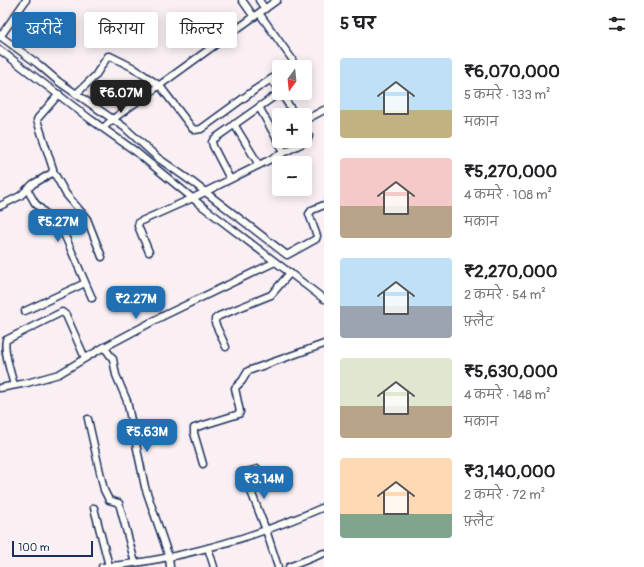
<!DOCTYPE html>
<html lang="hi">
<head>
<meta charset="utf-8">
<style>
  :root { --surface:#fff; --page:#f2f2f2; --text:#202124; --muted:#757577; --accent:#1f6fb2 }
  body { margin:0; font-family:Pangolin,"Playpen Sans Deva",sans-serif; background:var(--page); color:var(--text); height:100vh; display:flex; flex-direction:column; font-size:15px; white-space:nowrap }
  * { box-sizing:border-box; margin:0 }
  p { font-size:13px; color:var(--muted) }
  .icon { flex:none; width:22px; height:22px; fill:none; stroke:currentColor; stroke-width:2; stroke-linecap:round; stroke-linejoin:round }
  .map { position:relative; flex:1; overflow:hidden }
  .sheet { display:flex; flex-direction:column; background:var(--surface); width:320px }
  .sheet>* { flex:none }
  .top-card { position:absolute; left:12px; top:12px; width:252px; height:36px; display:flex; gap:8px }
  .needle { width:26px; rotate:195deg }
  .controls { position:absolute; left:272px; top:60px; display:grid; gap:8px }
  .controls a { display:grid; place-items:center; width:40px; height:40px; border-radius:4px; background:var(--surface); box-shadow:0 2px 10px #0003; font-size:20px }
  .scale { position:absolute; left:12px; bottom:10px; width:81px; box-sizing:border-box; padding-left:4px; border:2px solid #1b2f5e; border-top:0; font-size:11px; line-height:14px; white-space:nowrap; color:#1b2f5e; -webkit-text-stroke:3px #fdfcf7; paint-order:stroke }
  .price { position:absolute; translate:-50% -34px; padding:0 9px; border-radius:8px; background:var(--accent); color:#fff; font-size:13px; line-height:26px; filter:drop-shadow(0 1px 2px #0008) }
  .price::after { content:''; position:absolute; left:50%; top:24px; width:12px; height:9px; margin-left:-6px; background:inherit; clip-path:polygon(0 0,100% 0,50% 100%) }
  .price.current { background:#222; color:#fff }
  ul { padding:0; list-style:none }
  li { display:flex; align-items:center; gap:12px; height:100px; padding:0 16px }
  li span { display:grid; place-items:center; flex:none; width:112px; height:80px; border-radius:4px; color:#555 }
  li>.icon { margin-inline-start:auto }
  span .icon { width:48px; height:48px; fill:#fffc; stroke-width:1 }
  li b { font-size:17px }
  h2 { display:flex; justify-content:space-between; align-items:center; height:48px; padding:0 16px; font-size:17px }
  .tag { padding:0 14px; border-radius:4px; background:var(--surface); box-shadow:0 2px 10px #0003; font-size:14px; line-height:36px }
  .tag.current { background:var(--accent); color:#fff }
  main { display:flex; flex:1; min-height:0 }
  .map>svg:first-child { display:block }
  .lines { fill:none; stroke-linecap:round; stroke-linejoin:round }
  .minor-casing { stroke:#1b2f5e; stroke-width:9 }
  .minor { stroke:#fdfcf7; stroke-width:6 }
</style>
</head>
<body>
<main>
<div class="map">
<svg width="324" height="567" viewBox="0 0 324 567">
  <rect width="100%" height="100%" fill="#faf0f4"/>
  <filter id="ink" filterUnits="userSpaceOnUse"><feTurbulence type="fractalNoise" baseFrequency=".025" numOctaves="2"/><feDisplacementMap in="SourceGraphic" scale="8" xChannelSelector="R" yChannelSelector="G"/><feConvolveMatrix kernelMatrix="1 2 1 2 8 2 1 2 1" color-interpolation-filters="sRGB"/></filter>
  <g filter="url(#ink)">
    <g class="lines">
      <g class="minor-casing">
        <g id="minor">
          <path d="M242 0 254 17"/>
          <path d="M259 0 265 9"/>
          <path d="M259 13 292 59 293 63 290 67"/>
          <path d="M0 36 38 64 59 82 124 127 158 158 195 184 287 255 316 239 317 236 309 214 312 210 324 205"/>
          <path d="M0 37 26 0"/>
          <path d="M0 50 90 119 135 151 202 206 324 299"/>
          <path d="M271 79 279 91"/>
          <path d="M281 93 295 115"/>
          <path d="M76 94 95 76 108 56H110L132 67 160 86 192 128 195 130 201 129 256 89 279 74"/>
          <path d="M259 107 284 152"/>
          <path d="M305 120 324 110"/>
          <path d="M234 124 259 165"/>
          <path d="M103 128 113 119 277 0"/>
          <path d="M53 171 66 194 87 219 102 257"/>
          <path d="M230 179 213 146 212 142 214 139 279 93"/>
          <path d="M27 189 35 203 54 222 65 236 92 298"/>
          <path d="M0 206 20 196 33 184 52 173 53 169 37 120 38 118 59 94"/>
          <path d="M149 252 138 226 139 222 193 198 307 141 309 136 305 130"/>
          <path d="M25 311 85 283"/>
          <path d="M104 347 113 359 116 375 127 401 145 487 169 557 170 567"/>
          <path d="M226 347 215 323V319L219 316 271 295 290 273"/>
          <path d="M14 385C11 374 3 350 6 340L62 312 66 315 85 358"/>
          <path d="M0 388 27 383 59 374 99 350 163 316 275 262"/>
          <path d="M88 419 104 490 109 500 119 503 135 563"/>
          <path d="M203 464 194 433V428L239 414 240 412 235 388 242 381 248 371 324 344"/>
          <path d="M258 469 246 472 245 476 266 530 278 567"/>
          <path d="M94 508 109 566"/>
          <path d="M208 548 214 567"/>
          <path d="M102 567C179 560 253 538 324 507"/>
          <path d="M289 567 324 553"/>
        </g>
      </g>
      <use href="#minor" class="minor"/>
    </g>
  </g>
</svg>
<div class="controls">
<a><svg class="needle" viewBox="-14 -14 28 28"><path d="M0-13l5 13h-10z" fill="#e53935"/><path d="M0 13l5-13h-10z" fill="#757577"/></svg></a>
<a>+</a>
<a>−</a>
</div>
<div class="scale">100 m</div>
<b class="price current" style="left:121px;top:114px">₹6.07M</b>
<b class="price" style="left:58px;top:243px">₹5.27M</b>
<b class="price" style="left:136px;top:320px">₹2.27M</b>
<b class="price" style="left:147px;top:453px">₹5.63M</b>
<b class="price" style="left:264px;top:500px">₹3.14M</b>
<div class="top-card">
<a class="tag current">खरीदें</a>
<a class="tag">किराया</a>
<a class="tag">फ़िल्टर</a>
</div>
</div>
<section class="sheet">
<h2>5 घर<svg class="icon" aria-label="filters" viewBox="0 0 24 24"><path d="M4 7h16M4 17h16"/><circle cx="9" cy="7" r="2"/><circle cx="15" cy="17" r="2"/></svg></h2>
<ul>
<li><span style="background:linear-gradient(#bfe0f5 65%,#c2b280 0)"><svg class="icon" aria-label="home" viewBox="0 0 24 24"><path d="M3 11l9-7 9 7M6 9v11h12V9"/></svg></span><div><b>₹6,070,000</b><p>5 कमरे · 133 m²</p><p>मकान</p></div></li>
<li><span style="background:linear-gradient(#f6c9c9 60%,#b9a48a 0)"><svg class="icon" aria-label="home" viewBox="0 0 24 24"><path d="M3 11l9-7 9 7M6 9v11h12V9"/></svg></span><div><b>₹5,270,000</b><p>4 कमरे · 108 m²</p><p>मकान</p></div></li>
<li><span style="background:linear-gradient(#bfe0f5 60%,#9aa5b1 0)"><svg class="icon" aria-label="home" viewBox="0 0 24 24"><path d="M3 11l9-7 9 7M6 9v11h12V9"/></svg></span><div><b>₹2,270,000</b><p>2 कमरे · 54 m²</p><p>फ़्लैट</p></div></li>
<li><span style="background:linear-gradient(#dfe7d0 60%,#b9a48a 0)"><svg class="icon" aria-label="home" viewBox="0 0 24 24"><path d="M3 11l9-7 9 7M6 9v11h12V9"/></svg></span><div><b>₹5,630,000</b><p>4 कमरे · 148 m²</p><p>मकान</p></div></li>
<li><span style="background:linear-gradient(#ffd9b3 70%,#7fa58c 0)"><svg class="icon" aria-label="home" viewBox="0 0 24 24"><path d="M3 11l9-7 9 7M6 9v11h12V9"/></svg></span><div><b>₹3,140,000</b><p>2 कमरे · 72 m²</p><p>फ़्लैट</p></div></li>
</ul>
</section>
</main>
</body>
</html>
